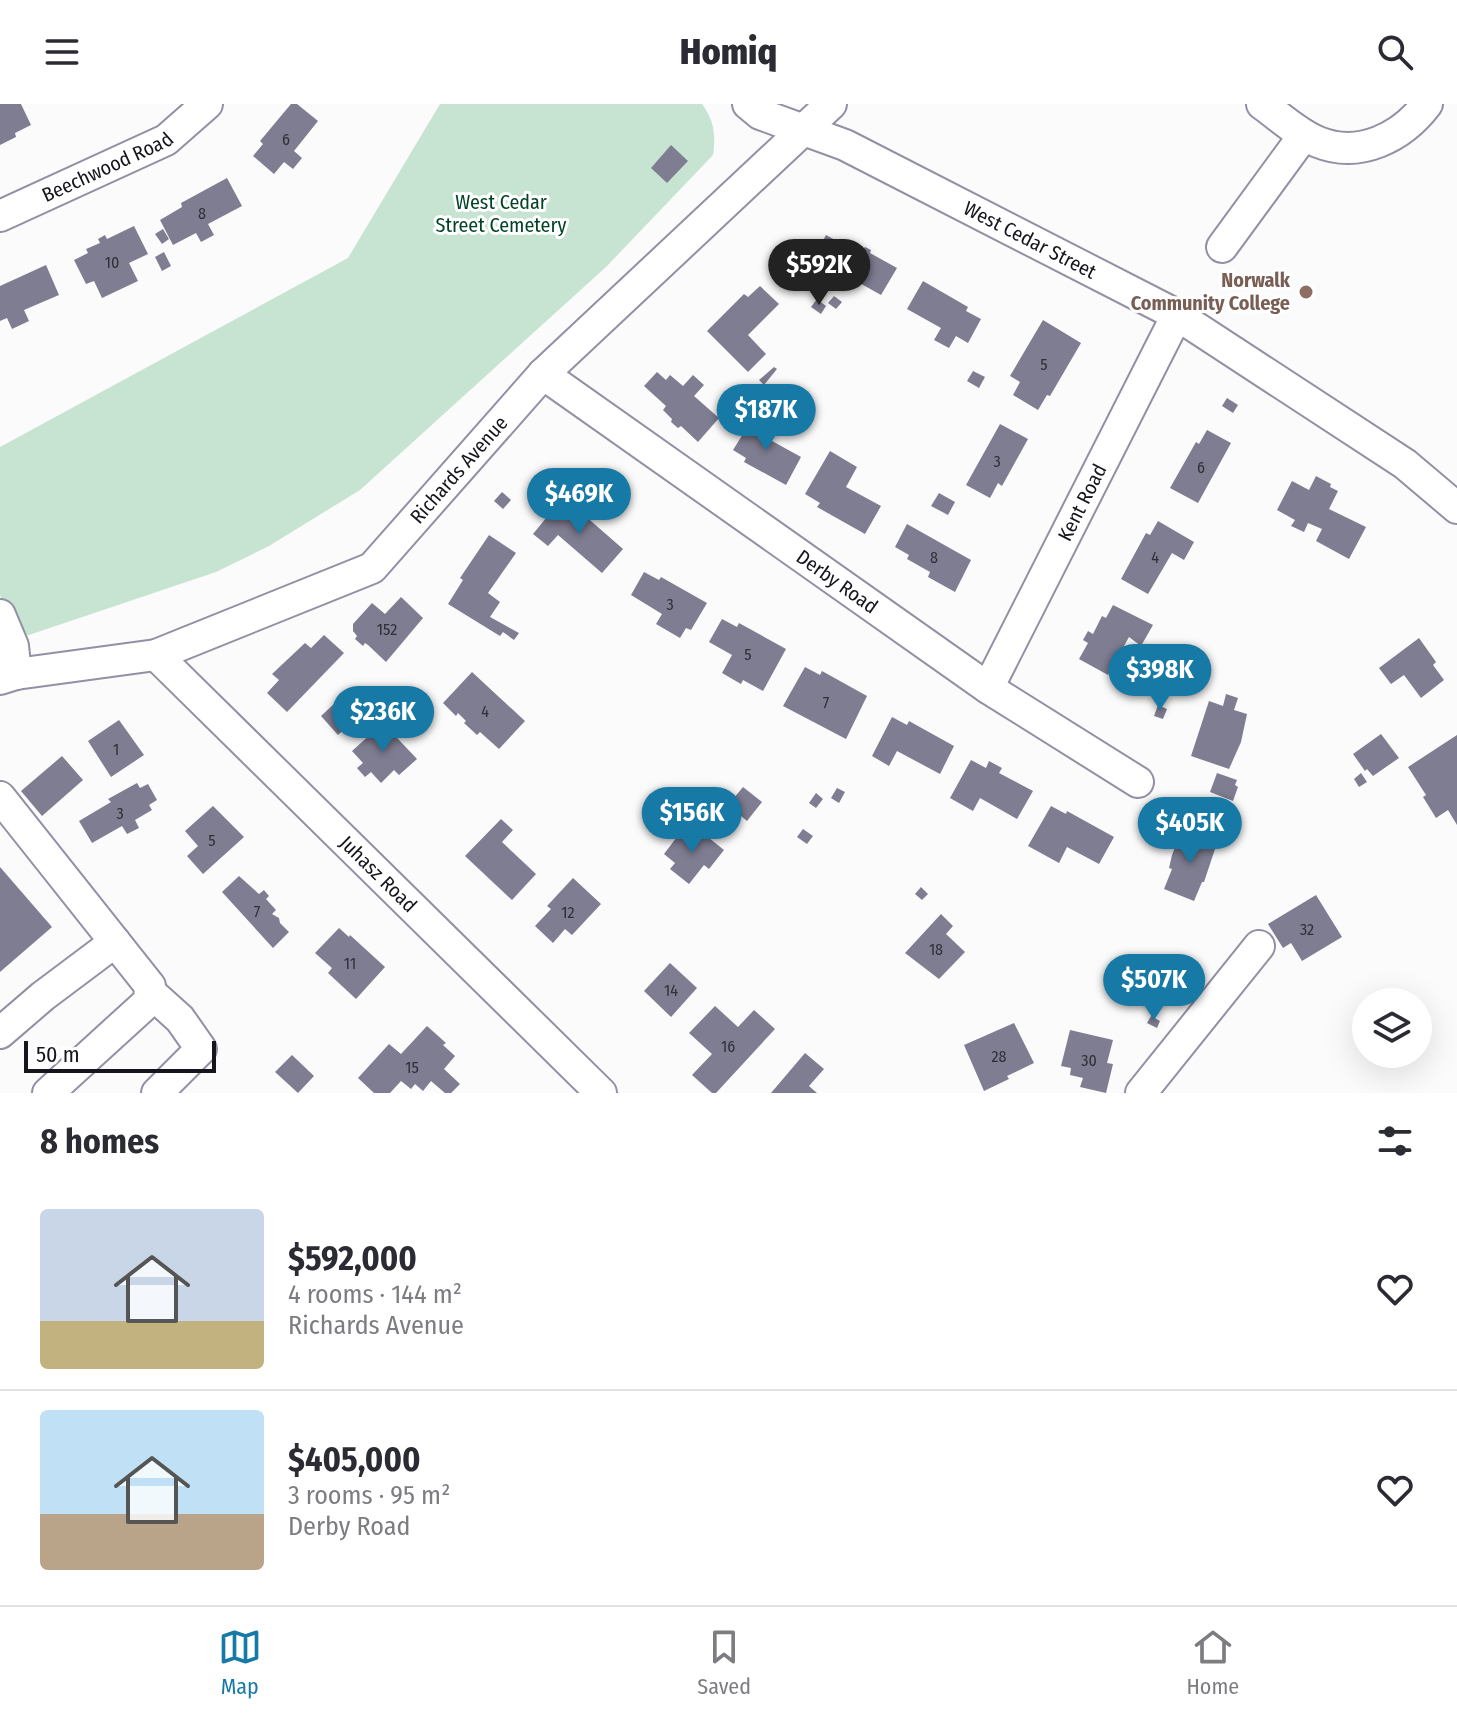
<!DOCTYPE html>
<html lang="en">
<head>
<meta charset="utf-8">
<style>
  :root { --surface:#fff; --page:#f2f2f3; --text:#2b2b33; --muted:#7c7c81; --line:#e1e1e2; --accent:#1779a5 }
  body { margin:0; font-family:"Fira Sans Condensed",sans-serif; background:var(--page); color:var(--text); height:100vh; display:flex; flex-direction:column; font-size:30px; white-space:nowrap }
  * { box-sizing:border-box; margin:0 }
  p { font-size:26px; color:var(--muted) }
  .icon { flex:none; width:44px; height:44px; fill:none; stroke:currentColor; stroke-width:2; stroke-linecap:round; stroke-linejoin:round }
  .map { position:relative; height:989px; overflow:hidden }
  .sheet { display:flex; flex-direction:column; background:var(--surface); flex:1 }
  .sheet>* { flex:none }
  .fabs { position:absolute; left:1352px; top:884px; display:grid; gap:16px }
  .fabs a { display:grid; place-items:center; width:80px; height:80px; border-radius:50%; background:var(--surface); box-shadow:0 8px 32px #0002; font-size:40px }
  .scale { position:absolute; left:24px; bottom:20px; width:192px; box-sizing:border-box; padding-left:8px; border:4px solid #16151d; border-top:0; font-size:22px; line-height:28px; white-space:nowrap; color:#16151d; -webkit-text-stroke:6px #fff; paint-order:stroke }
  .price { position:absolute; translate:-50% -68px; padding:0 18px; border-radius:28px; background:var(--accent); color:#fff; font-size:26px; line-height:52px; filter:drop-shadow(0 2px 4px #0008) }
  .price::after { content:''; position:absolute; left:50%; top:48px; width:24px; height:18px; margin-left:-12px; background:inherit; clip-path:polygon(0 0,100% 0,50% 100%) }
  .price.selected { background:#222; color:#fff }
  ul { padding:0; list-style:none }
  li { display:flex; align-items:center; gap:24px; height:200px; padding:0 40px }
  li+li { border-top:2px solid var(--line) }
  li span { display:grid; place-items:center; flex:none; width:224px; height:160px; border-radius:8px; color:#555 }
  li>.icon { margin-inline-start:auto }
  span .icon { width:96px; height:96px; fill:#fffc; stroke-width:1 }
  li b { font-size:34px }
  h2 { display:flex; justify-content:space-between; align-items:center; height:96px; padding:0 40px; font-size:34px }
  header { display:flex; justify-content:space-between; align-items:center; height:104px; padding:0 40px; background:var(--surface); font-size:36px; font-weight:800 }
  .tab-bar { display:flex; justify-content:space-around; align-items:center; height:112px; border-top:2px solid var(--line); background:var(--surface); font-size:22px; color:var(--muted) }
  .tab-bar a { display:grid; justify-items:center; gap:4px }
  .tab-bar .selected { color:var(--accent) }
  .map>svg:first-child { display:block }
  .green { fill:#c7e3d1 }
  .building { fill:#7f7d91 }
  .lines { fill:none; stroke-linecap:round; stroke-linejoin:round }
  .minor-casing { stroke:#938fa4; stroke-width:34 }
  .minor { stroke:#fff; stroke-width:30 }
  .education-dot { fill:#8d6e63; stroke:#fff; stroke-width:3 }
  .labels { text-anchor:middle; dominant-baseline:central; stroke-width:6; stroke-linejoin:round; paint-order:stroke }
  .number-label { font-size:16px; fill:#302f3a }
  .street-label { font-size:20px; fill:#16151d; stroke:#fff }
  .park-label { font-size:20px; fill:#004325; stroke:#fff }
  .education-label { font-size:20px; font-weight:bold; fill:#785e54; stroke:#fff; text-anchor:end }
</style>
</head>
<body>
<header><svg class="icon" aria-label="menu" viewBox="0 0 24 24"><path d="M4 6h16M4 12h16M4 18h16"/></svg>Homiq<svg class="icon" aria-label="search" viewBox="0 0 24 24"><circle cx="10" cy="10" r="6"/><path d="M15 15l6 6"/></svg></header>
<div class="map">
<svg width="1457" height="989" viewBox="0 0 1457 989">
  <rect width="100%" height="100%" fill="#fbfbfb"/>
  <path class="green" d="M440 0H702C714 16 716 31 713 51L606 163 360 386 269 442 216 468 17 535 0 491V343L348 154Z"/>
  <g class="building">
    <path d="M0 0H21L31 21 15 29 16 33 0 41Z"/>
    <path d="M291 0H297L318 17 294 47 302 54 293 65 284 58 274 70 253 52 263 40 260 37Z"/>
    <path d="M671 41 688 57 667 79 651 64Z"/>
    <path d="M227 74 242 102 208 120 214 131 201 138 196 129 173 141 160 116 182 103 181 99Z"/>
    <path d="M134 122 148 150 129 159 138 177 102 194 94 177 86 180 74 156 88 149 86 145 100 139 98 135 105 131 107 135Z"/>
    <path d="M163 125 169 135 162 140 155 130Z"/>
    <path d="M826 131 848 143 851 138 863 145 865 143 871 146 870 149 897 164 881 191 840 168 832 182 807 168Z"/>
    <path d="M164 148 171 162 162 167 155 153Z"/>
    <path d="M46 161 59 191 24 206 29 217 12 225 7 214 0 217V182Z"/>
    <path d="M923 177 968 203 966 207 981 215 968 239 956 232 949 244 934 236 941 224 907 205Z"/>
    <path d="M760 182 779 200 748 231 766 250 748 268 707 227 744 190 748 193Z"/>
    <path d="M834 192 842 198 836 205 828 199Z"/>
    <path d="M817 195 826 202 821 210 811 203Z"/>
    <path d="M1043 216 1081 239 1050 292 1047 291 1038 306 1013 291 1020 278 1010 272Z"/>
    <path d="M774 263 777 265 764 281 759 276Z"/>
    <path d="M973 267 985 273 979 284 967 277Z"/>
    <path d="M657 268 666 276 670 271 683 282 693 271 704 281 694 292 719 314 698 338 681 322 678 324 671 318 672 315 663 306 666 302 644 282Z"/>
    <path d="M1227 294 1238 301 1233 309 1222 302Z"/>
    <path d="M756 309 771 317 763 332 801 353 786 381 744 358 746 354 733 346Z"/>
    <path d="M1000 320 1028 335 1002 382 998 379 990 394 966 381Z"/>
    <path d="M1207 326 1231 339 1198 399 1170 384 1196 338 1199 340Z"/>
    <path d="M830 347 857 363 846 383 881 402 865 430 817 403 820 399 805 390Z"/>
    <path d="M1316 372 1331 380 1330 383 1338 387 1329 405 1366 423 1349 455 1316 437 1322 425 1308 419 1304 428 1291 422 1295 416 1277 406 1292 377 1309 386Z"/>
    <path d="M502 388 511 396 503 405 494 397Z"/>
    <path d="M939 389 955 398 948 411 931 402Z"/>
    <path d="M560 397 580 414 583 410 623 445 602 469 558 431 548 442 533 430Z"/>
    <path d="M1158 417 1194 438 1184 456 1172 449 1148 490 1121 475 1146 429 1150 431Z"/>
    <path d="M907 420 971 456 955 488 928 473 930 468 907 455 909 451 895 443Z"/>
    <path d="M489 431 516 449 488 489 500 498 490 513 519 529 514 536 503 528 500 532 448 500 463 476 460 474Z"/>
    <path d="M644 468 659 476 661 473 707 499 691 526 686 524 680 534 656 520 662 510 631 491Z"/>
    <path d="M401 493 423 514 386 558 368 541 365 539 363 542 355 535 357 532 353 527V520L372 499 385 510Z"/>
    <path d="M1113 501 1153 521 1141 542 1129 533 1108 571 1079 555 1088 539 1083 536 1088 527 1093 530 1102 512 1106 514Z"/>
    <path d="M722 515 737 523 739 519 786 545 763 587 743 576 741 580 722 569 732 551 709 538Z"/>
    <path d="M324 531 344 549 287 608 267 589 279 576 272 570 305 539 311 544Z"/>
    <path d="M1419 534 1436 558 1433 561 1444 576 1421 594 1404 571 1391 580 1379 564Z"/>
    <path d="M1185 540 1202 547 1197 559 1180 552Z"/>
    <path d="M1181 556 1192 560 1188 570 1177 565Z"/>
    <path d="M805 563 820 571 822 567 867 592 846 635 783 602Z"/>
    <path d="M472 568 525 617 499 645 480 628 477 631 464 619 466 617 458 609 456 612 443 599Z"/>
    <path d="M349 586 366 605 338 631 321 612Z"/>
    <path d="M1226 590 1238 594 1234 606 1247 610 1241 638 1229 665 1191 652 1209 597 1223 602Z"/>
    <path d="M1158 601 1167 605 1163 615 1154 612Z"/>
    <path d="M892 613 907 621 909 617 954 642 940 670 897 647 889 662 872 652Z"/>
    <path d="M119 616 144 651 111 673 88 637Z"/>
    <path d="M383 619 417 655 399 671 394 666 381 679 371 668 365 673 357 664 363 659 352 647Z"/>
    <path d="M1381 630 1399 654 1373 672 1367 665 1365 667 1353 650Z"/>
    <path d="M1457 631V721L1448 706 1436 714 1423 693 1426 691 1408 663Z"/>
    <path d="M62 652 83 676 42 712 21 687Z"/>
    <path d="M971 656 986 664 989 657 1002 664 999 669 1033 687 1017 715 980 694 973 707 950 694Z"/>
    <path d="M1217 669 1237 676 1235 681 1238 683 1233 697 1210 688Z"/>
    <path d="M1361 669 1367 678 1359 683 1354 675Z"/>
    <path d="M137 679 140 684 148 680 157 696 149 701 152 706 135 716 139 724 127 730 122 722 92 739 79 717 111 698 108 695Z"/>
    <path d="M743 683 762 698 747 717 728 701Z"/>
    <path d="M837 684 845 688 839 699 831 694Z"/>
    <path d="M816 689 823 695 816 704 809 699Z"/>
    <path d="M213 702 244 733 203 770 187 752 198 742 185 727Z"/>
    <path d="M1051 702 1066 710 1067 707 1114 733 1099 760 1067 743 1059 759 1028 742Z"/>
    <path d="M501 715 513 726 502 738 536 770 512 796 465 752Z"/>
    <path d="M683 725 699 737 704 730 724 746 709 765 704 761 689 780 670 765 675 759 664 750Z"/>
    <path d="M803 725 813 732 807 740 797 733Z"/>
    <path d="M1182 726 1217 739 1204 778H1202L1194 797 1164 785 1172 765 1169 764 1172 751Z"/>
    <path d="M0 763 52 823 0 868Z"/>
    <path d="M239 772 259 790 264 786 269 792 266 795 276 806 272 810 279 814 280 819 289 828 273 844 222 788Z"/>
    <path d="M573 774 601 800 572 831 565 825 553 839 535 822 551 805 547 802Z"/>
    <path d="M921 783 928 790 922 796 915 790Z"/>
    <path d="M1316 791 1342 833 1302 857 1291 839 1283 844 1268 820Z"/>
    <path d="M941 810 953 822 946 830 965 848 939 875 905 849Z"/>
    <path d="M339 824 349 833 350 831 385 863 356 895 328 869 332 864 315 849Z"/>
    <path d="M670 859 697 884 671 913 644 887Z"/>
    <path d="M715 902 738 923 754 906 775 925 716 989H712L692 971 712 950 689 929Z"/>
    <path d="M1151 912 1160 917 1157 924 1147 919Z"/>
    <path d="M1014 919 1034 959 1007 972 1009 975 984 987 964 941Z"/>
    <path d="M427 922 446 939 443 941 455 952 444 965 460 980 451 989H445L431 977 423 987 415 980 411 985 401 977 390 989H374L358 974 389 940 401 950Z"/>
    <path d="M1070 926 1113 936 1107 959 1113 960 1106 989 1080 983 1083 974 1070 971 1071 964 1061 962Z"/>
    <path d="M805 949 824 965 809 982 817 989H771Z"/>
    <path d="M292 951 314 972 298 989 275 968Z"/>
  </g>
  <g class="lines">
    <g class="minor-casing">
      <g id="minor">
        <path id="s1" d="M748 0 760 10 845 41 1177 211 1405 360 1457 404"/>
        <path d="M1262 0C1280 13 1298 30 1318 38 1360 55 1402 33 1427 0"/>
        <path id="s2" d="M0 112 166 36 207 0"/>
        <path d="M1222 143 1304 31"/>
        <path id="s3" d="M543 270 988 584 1138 678"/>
        <path d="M0 511 13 542 16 570"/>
        <path id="s4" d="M156 551 601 989"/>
        <path id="s5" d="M0 575 16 570 156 551 372 464 543 270 831 0"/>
        <path id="s6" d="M988 584 1177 211"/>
        <path d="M0 693 150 882 149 897 48 989"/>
        <path d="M150 888 180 915 201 945 157 989"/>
        <path d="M0 929 43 892 115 838"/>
        <path d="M1141 989 1259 842"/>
      </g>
    </g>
    <use href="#minor" class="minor"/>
  </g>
  <circle class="education-dot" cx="1306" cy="188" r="8"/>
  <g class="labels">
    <g class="number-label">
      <text x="286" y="35">6</text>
      <text x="202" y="109">8</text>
      <text x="112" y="158">10</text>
      <text x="1044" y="260">5</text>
      <text x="997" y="357">3</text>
      <text x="1201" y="363">6</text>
      <text x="934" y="453">8</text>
      <text x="1155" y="453">4</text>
      <text x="670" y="500">3</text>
      <text x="387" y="525">152</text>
      <text x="748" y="550">5</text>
      <text x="826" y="598">7</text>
      <text x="485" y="607">4</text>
      <text x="116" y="645">1</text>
      <text x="120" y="709">3</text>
      <text x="212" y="736">5</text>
      <text x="257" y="807">7</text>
      <text x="568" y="808">12</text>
      <text x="1307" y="825">32</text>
      <text x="936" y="845">18</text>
      <text x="350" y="859">11</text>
      <text x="671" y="886">14</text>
      <text x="728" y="942">16</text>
      <text x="999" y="952">28</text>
      <text x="1089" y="956">30</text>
      <text x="412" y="963">15</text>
    </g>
    <g class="street-label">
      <text stroke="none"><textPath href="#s2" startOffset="118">Beechwood Road</textPath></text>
      <text stroke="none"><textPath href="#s1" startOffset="314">West Cedar Street</textPath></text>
      <text stroke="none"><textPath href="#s5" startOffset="522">Richards Avenue</textPath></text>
      <text stroke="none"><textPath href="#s6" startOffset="208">Kent Road</textPath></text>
      <text stroke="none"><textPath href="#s3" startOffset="360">Derby Road</textPath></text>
      <text stroke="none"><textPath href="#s4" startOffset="312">Juhasz Road</textPath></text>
    </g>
    <g class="park-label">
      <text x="501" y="98">West Cedar<tspan x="501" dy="23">Street Cemetery</tspan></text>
    </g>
    <g class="education-label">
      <text x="1290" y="176">Norwalk<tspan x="1290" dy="23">Community College</tspan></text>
    </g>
  </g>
</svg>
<div class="fabs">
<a><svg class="icon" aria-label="layers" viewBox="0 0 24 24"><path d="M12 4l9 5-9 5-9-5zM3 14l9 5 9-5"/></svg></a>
</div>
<div class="scale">50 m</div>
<b class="price selected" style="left:819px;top:203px">$592K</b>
<b class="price" style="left:766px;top:348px">$187K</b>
<b class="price" style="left:579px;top:432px">$469K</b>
<b class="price" style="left:1160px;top:608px">$398K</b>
<b class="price" style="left:383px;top:650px">$236K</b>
<b class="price" style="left:692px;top:751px">$156K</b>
<b class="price" style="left:1190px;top:761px">$405K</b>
<b class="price" style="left:1154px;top:918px">$507K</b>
</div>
<section class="sheet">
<h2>8 homes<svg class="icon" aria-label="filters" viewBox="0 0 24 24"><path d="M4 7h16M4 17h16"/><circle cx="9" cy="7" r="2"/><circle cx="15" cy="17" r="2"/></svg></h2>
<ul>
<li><span style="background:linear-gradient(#c9d6e8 70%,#c2b280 0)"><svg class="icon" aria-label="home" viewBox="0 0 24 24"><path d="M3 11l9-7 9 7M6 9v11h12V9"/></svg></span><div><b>$592,000</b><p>4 rooms · 144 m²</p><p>Richards Avenue</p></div><svg class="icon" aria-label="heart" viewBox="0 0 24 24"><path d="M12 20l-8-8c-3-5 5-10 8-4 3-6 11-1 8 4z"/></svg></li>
<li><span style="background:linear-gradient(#bfe0f5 65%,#b9a48a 0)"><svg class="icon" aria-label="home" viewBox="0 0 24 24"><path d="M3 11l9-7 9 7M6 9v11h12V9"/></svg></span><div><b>$405,000</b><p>3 rooms · 95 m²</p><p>Derby Road</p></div><svg class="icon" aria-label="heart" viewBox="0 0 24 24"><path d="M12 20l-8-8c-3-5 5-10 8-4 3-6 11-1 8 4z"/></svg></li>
</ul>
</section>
<nav class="tab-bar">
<a class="selected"><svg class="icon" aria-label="map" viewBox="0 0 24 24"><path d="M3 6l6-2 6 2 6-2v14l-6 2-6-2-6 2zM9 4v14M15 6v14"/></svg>Map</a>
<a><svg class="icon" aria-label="saved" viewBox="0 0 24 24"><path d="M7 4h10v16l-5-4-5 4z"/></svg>Saved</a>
<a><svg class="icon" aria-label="home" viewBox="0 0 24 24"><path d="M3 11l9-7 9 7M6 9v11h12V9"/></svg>Home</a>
</nav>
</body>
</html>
